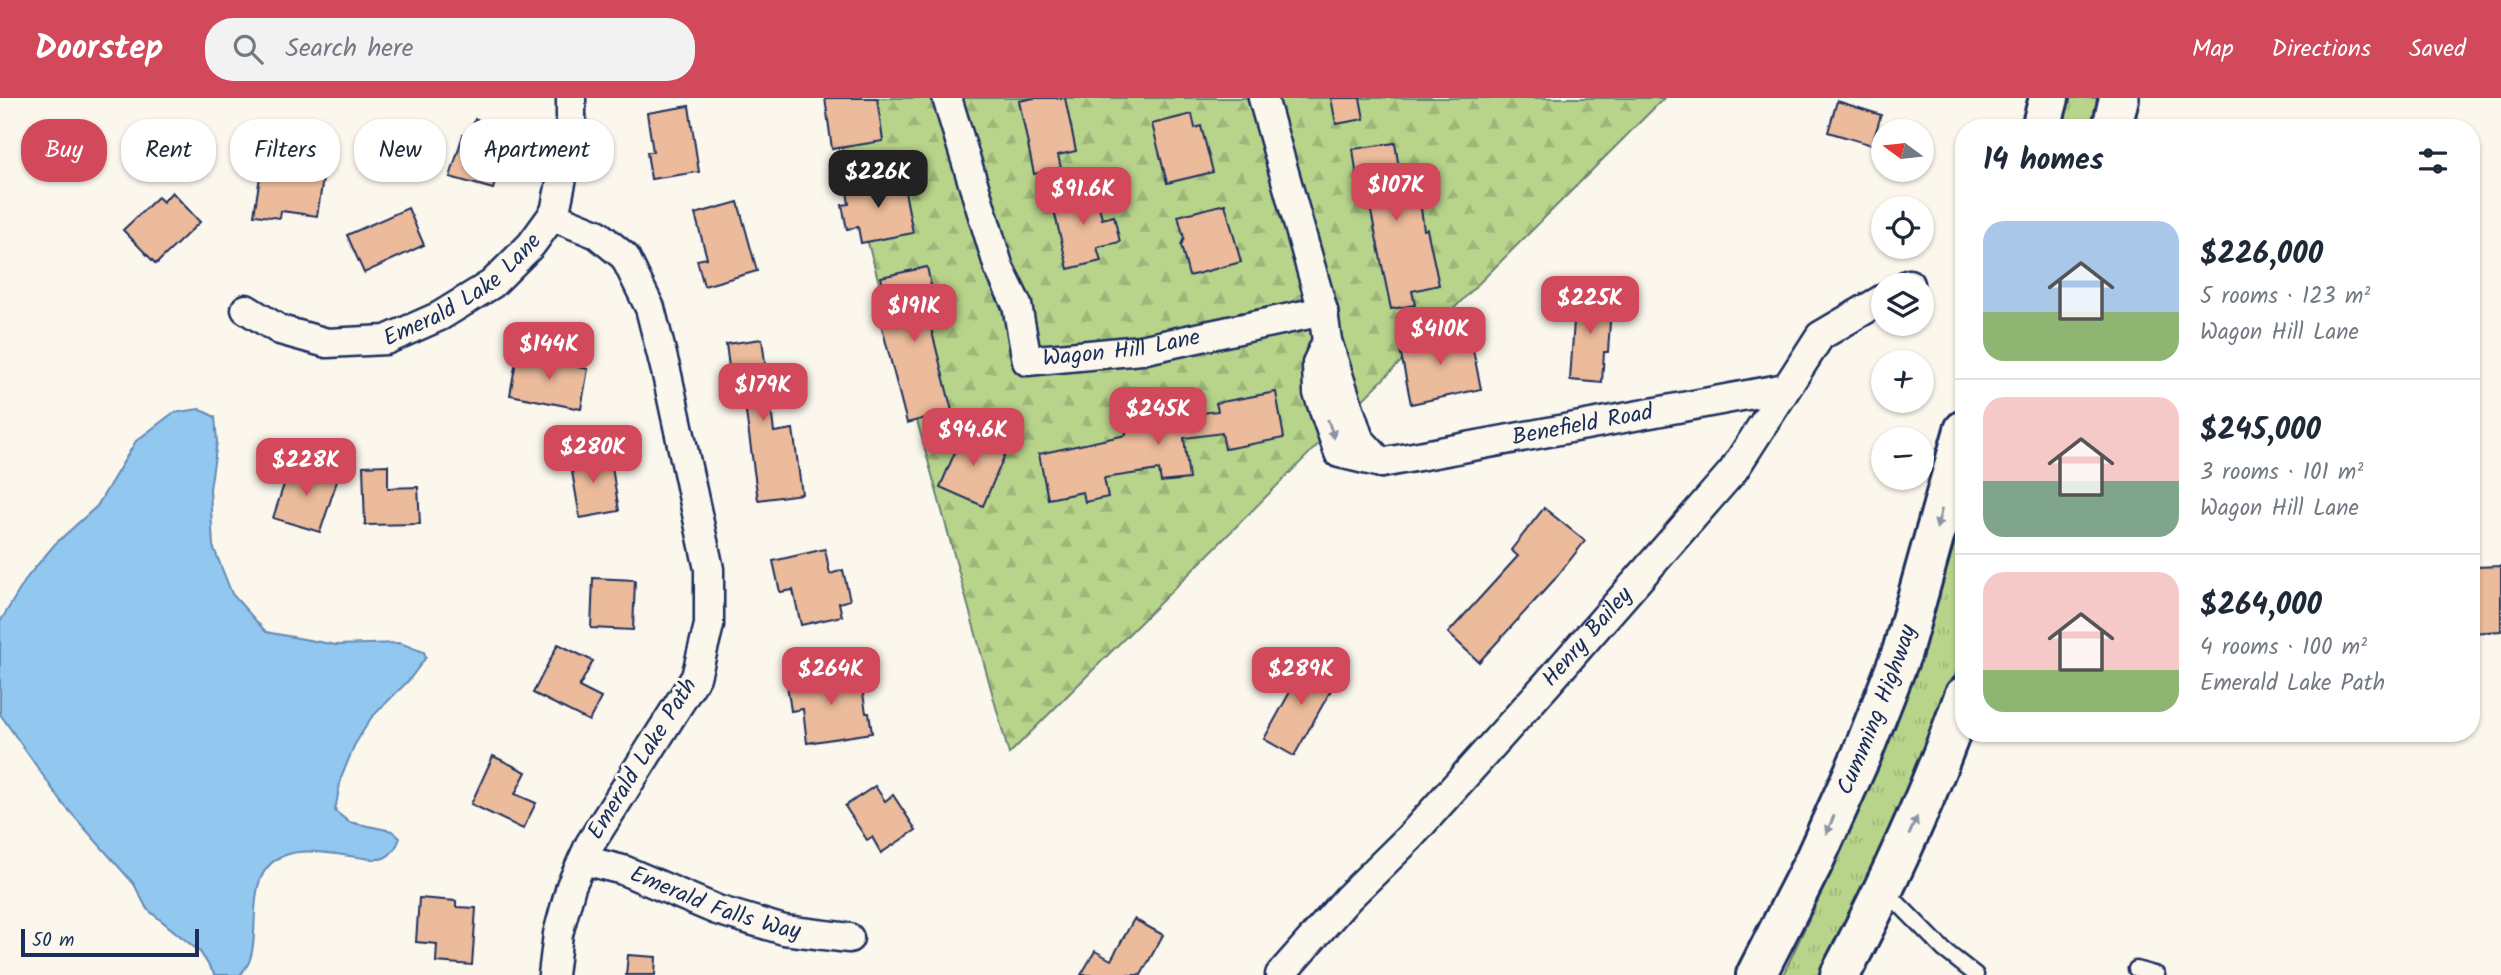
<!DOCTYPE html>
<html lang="en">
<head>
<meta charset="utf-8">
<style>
  :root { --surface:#fff; --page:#f2f2f3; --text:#1f2937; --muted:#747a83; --line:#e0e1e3; --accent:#d1495b }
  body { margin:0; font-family:Kalam,sans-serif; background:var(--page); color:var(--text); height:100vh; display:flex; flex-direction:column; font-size:26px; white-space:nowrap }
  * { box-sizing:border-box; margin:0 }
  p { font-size:23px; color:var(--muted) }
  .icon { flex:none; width:38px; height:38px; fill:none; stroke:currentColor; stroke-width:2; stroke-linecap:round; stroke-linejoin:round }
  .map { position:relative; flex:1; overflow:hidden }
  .side { position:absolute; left:1955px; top:21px; width:525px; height:623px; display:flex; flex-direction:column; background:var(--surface); border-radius:28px; box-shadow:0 2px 5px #0004 }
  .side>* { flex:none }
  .hud { position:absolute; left:21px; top:21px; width:665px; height:63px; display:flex; gap:14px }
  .needle { width:46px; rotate:285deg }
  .tools { position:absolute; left:1871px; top:21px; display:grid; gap:14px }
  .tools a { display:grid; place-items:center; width:63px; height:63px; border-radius:50%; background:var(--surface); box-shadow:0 2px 5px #0004; font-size:35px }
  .scale { position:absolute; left:21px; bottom:18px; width:178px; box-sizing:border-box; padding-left:7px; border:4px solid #1b2f5e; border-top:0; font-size:19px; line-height:24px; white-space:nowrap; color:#1b2f5e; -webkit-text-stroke:5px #fbf7ec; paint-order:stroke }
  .price { position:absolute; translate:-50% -60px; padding:0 16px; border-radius:14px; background:var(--accent); color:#fff; font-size:23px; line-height:46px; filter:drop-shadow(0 2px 4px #0008) }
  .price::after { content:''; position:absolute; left:50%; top:42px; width:21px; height:16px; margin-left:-10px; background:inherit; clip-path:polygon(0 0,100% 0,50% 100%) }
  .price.current { background:#222; color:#fff }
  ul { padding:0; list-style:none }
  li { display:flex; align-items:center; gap:21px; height:175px; padding:0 28px }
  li+li { border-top:2px solid var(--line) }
  li span { display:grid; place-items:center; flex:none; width:196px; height:140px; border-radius:21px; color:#555 }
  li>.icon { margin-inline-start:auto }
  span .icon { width:84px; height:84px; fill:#fffc; stroke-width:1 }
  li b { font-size:30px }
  h2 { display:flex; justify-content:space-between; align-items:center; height:84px; padding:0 28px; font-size:30px }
  .chip { padding:0 24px; border-radius:28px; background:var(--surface); box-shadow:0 2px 5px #0004; font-size:24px; line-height:63px }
  .chip.current { background:var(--accent); color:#fff }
  header { display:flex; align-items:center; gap:42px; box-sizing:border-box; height:98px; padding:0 35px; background:var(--accent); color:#fff }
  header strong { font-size:33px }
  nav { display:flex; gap:38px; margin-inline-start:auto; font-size:24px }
  .search { width:490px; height:63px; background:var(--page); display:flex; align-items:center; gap:18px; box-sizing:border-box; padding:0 24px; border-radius:28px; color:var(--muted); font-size:26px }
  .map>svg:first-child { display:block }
  .grass { fill:url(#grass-tufts); stroke:#6a8274; stroke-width:2 }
  .forest { fill:url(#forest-firs); stroke:#6a8274; stroke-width:2 }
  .water { fill:#92c7ef; stroke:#628ab5; stroke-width:2 }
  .building { fill:#ebbb9b; stroke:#1b2f5e; stroke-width:2 }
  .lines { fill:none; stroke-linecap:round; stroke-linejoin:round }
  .service-casing { stroke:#1b2f5e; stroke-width:19 }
  .minor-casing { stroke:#1b2f5e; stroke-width:33 }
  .trunk-casing { stroke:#1b2f5e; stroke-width:44 }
  .service { stroke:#fbf7ec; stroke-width:14 }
  .minor { stroke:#fbf7ec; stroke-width:28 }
  .trunk { stroke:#fbf7ec; stroke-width:38 }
  .oneway { fill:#8b93a5 }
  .labels { text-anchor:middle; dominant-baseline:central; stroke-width:6; stroke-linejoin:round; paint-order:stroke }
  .street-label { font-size:23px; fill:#1b2f5e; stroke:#fbf7ec }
</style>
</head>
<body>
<header>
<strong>Doorstep</strong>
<div class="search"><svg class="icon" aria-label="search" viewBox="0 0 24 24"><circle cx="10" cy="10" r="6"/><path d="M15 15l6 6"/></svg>Search here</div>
<nav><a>Map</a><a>Directions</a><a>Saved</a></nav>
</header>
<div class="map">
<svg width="2501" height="877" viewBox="0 0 2501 877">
  <defs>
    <pattern id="grass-tufts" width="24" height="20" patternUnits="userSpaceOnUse" patternTransform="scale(1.75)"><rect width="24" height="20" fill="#b8d48b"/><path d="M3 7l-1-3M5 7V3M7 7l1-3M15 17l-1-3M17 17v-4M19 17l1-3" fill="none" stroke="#9eb67a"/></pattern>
    <pattern id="forest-firs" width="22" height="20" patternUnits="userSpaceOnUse" patternTransform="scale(1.75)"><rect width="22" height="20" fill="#b8d48b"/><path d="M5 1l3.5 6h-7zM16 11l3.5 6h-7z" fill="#9eb67a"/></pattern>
  </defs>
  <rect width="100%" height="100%" fill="#fbf7ec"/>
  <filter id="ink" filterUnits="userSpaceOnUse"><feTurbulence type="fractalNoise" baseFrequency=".0143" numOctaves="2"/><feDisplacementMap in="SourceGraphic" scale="14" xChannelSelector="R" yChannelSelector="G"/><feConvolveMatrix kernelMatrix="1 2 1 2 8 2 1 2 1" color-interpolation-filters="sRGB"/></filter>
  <g filter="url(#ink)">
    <g class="grass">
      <path d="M2064 0H2100L2095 30H2056Z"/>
      <path d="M1963 374V553L1935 636 1902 719 1821 877H1783L1848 737 1922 535Z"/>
    </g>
    <path class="forest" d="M828 0H1664L1009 656Z"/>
    <path class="water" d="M199 311 215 319 217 344 210 391 213 448 232 496 266 534 336 547 400 545 424 554 426 559 409 582 371 620 354 648 341 680 335 713 349 724 392 733 400 740C397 749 393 756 384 760 375 763 366 760 357 759 335 756 304 749 283 758 242 775 262 831 249 864 247 869 243 873 240 877H215L200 854 147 811 134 786 63 706 0 616V524L28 478 55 446 97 408 136 343 173 315Z"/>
    <g class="building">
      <path d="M825 0H877L883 43 832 51Z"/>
      <path d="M1034 0H1065L1076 53 1058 57 1061 70 1034 76 1019 3Z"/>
      <path d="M1331 0H1360L1364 21 1336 26Z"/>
      <path d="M1837 3 1881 17 1872 47 1828 34Z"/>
      <path d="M689 8 699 74 651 81 647 54H653L647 15Z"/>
      <path d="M1192 16 1195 30 1201 28 1213 74 1167 85 1152 26Z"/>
      <path d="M475 21 511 33 493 91 450 79 463 37 469 39Z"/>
      <path d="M1395 45 1400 77 1416 74 1424 132 1427 131 1439 187 1412 193 1415 207 1391 211 1370 109 1361 110 1353 51Z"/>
      <path d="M261 72 323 81 317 118 281 113 280 120 254 117Z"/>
      <path d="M902 78 913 135 861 145 858 129 847 131 842 107 849 106 846 88Z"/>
      <path d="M1095 89 1102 121 1114 118 1120 144 1097 149 1101 163 1068 171 1051 100Z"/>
      <path d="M172 94 200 124 156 166 123 132 158 99 163 104Z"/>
      <path d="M738 104 757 173 704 188 697 162 707 160 695 116Z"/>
      <path d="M1225 106 1241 164 1189 178 1181 147 1184 140 1178 118Z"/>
      <path d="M408 110 424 147 364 175 347 137Z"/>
      <path d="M927 169 940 228 931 230 952 313 907 325 879 218 889 216 881 179Z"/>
      <path d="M1576 193 1612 195 1608 254H1604L1602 285 1570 282Z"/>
      <path d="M1469 232 1481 291 1411 306 1399 246Z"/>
      <path d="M762 241 774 334 793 331 802 396 758 402 745 307 734 308 726 246Z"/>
      <path d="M517 257 588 271 581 311 510 297Z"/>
      <path d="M1276 294 1284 340 1225 351 1222 335 1184 340 1189 381 1161 384 1159 372 1104 380 1108 399 1085 404 1083 394 1048 401 1039 356 1126 337 1125 325 1218 313 1216 305Z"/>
      <path d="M964 333 1007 352 983 408 940 389Z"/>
      <path d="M598 351 602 371 612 369 619 413 580 420 569 356Z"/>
      <path d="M388 367V390L418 389 420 426 365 427 363 368Z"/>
      <path d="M315 369 339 377 320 434 273 420 289 371 312 378Z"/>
      <path d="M1544 410 1585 443 1554 482 1479 564 1448 535 1518 458 1511 452Z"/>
      <path d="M825 451 830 476 843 472 850 502 839 505 842 518 801 527 793 492 780 494 773 463Z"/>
      <path d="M2501 468V533L2471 535V476L2475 475V469Z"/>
      <path d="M593 480 635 482 633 532 591 530Z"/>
      <path d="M558 546 593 563 579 589 601 600 589 623 533 595Z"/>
      <path d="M1308 561 1339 578 1294 658 1264 641Z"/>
      <path d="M860 575 866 615H869L872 635 807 645 803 611 791 613 787 586Z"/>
      <path d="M493 658 526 674 515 696 536 705 523 731 471 706Z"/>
      <path d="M875 688 885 703 893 697 916 732 881 755 872 739 867 742 845 708Z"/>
      <path d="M419 800 456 803V809L476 810 472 867 436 864 437 846 416 844Z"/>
      <path d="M1134 821 1163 837 1141 877H1081L1095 853 1111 862Z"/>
      <path d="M628 857 656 859 655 877H626Z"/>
    </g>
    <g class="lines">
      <g class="service-casing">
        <g id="service">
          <path d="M1886 793 1944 852 1976 877"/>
          <path d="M2136 871 2157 877"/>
        </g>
      </g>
      <g class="minor-casing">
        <g id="minor">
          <path id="s1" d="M947 0 999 170 1017 207 1027 263 1141 252 1323 213"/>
          <path d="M1263 0 1323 213 1327 243 1359 341 1381 365"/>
          <path d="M552 118 597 136 625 159 650 210 667 277 709 471V527L696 579 590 746 571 788 558 836 553 877"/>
          <path d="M1907 187 1909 186"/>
          <path id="s2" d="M246 211 280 232 327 245 386 242 440 218 492 186 531 147 555 114 571 36V0"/>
          <path id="s3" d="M1327 243 1317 265 1318 295 1339 355 1381 365 1785 290"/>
          <path id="s4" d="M583 762 623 772 717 812 784 832 849 840"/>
          <path id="s5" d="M1280 877 1348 800 1409 740 1547 586 1733 373 1820 238 1883 201"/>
        </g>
      </g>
      <g class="trunk-casing">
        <g id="trunk">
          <path d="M2041 30 2049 0"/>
          <path d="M2112 30 2119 0"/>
          <path id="s6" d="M1756 877 1813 765 1862 656 1902 554 1964 332"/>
          <path d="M1840 877C1888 786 1930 696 1964 598"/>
        </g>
      </g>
      <use href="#service" class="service"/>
      <use href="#minor" class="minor"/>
      <use href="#trunk" class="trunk"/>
    </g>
    <defs><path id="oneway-solid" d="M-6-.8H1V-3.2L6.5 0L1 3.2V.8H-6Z" transform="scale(1.75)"/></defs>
    <g class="oneway">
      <use href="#oneway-solid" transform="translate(1331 331) rotate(71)"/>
      <use href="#oneway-solid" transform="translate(1939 421) rotate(105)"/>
      <use href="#oneway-solid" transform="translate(1830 727) rotate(114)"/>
      <use href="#oneway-solid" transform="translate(1913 728) rotate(-66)"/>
    </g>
  </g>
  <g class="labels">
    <g class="street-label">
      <text stroke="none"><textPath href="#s2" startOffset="240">Emerald Lake Lane</textPath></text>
      <text stroke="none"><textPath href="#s1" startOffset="371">Wagon Hill Lane</textPath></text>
      <text stroke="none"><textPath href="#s3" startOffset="366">Benefield Road</textPath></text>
      <text stroke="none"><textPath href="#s5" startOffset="457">Henry Bailey</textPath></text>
      <text stroke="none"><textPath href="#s6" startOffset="292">Cumming Highway</textPath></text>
      <text transform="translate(643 661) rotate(-58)">Emerald Lake Path</text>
      <text stroke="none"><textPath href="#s4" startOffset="140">Emerald Falls Way</textPath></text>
    </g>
  </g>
</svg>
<div class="tools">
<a><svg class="needle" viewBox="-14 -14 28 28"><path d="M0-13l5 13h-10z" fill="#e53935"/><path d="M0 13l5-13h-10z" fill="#747a83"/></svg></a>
<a><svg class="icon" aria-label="locate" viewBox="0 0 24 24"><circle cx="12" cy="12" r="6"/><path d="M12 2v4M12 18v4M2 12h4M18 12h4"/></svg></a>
<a><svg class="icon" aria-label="layers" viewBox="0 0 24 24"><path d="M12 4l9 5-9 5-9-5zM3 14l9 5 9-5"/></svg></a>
<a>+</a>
<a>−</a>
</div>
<div class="scale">50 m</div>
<b class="price current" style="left:878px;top:112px">$226K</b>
<b class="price" style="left:1396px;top:125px">$107K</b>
<b class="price" style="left:1083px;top:129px">$91.6K</b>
<b class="price" style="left:1590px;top:238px">$225K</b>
<b class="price" style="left:914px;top:246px">$191K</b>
<b class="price" style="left:1440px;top:269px">$410K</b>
<b class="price" style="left:549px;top:284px">$144K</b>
<b class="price" style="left:763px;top:325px">$179K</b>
<b class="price" style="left:1158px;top:349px">$245K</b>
<b class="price" style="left:973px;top:370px">$94.6K</b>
<b class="price" style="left:593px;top:387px">$280K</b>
<b class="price" style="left:306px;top:400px">$228K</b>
<b class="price" style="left:831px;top:609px">$264K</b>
<b class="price" style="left:1301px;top:609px">$289K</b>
<div class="hud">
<a class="chip current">Buy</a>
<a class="chip">Rent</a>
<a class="chip">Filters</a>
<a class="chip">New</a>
<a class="chip">Apartment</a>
</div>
<section class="side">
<h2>14 homes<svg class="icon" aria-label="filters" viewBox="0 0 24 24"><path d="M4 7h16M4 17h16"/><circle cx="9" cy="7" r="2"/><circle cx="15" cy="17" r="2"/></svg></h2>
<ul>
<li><span style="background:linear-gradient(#a9c7e8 65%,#8fb573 0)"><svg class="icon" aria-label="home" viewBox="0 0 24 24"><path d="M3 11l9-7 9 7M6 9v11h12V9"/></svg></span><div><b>$226,000</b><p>5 rooms · 123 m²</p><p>Wagon Hill Lane</p></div></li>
<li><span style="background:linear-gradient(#f6c9c9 60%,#7fa58c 0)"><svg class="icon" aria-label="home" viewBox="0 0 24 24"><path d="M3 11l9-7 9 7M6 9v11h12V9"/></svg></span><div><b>$245,000</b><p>3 rooms · 101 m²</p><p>Wagon Hill Lane</p></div></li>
<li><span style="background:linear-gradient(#f6c9c9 70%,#8fb573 0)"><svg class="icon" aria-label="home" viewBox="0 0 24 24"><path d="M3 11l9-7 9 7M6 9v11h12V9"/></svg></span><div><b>$264,000</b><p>4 rooms · 100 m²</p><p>Emerald Lake Path</p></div></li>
</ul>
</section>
</div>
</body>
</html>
